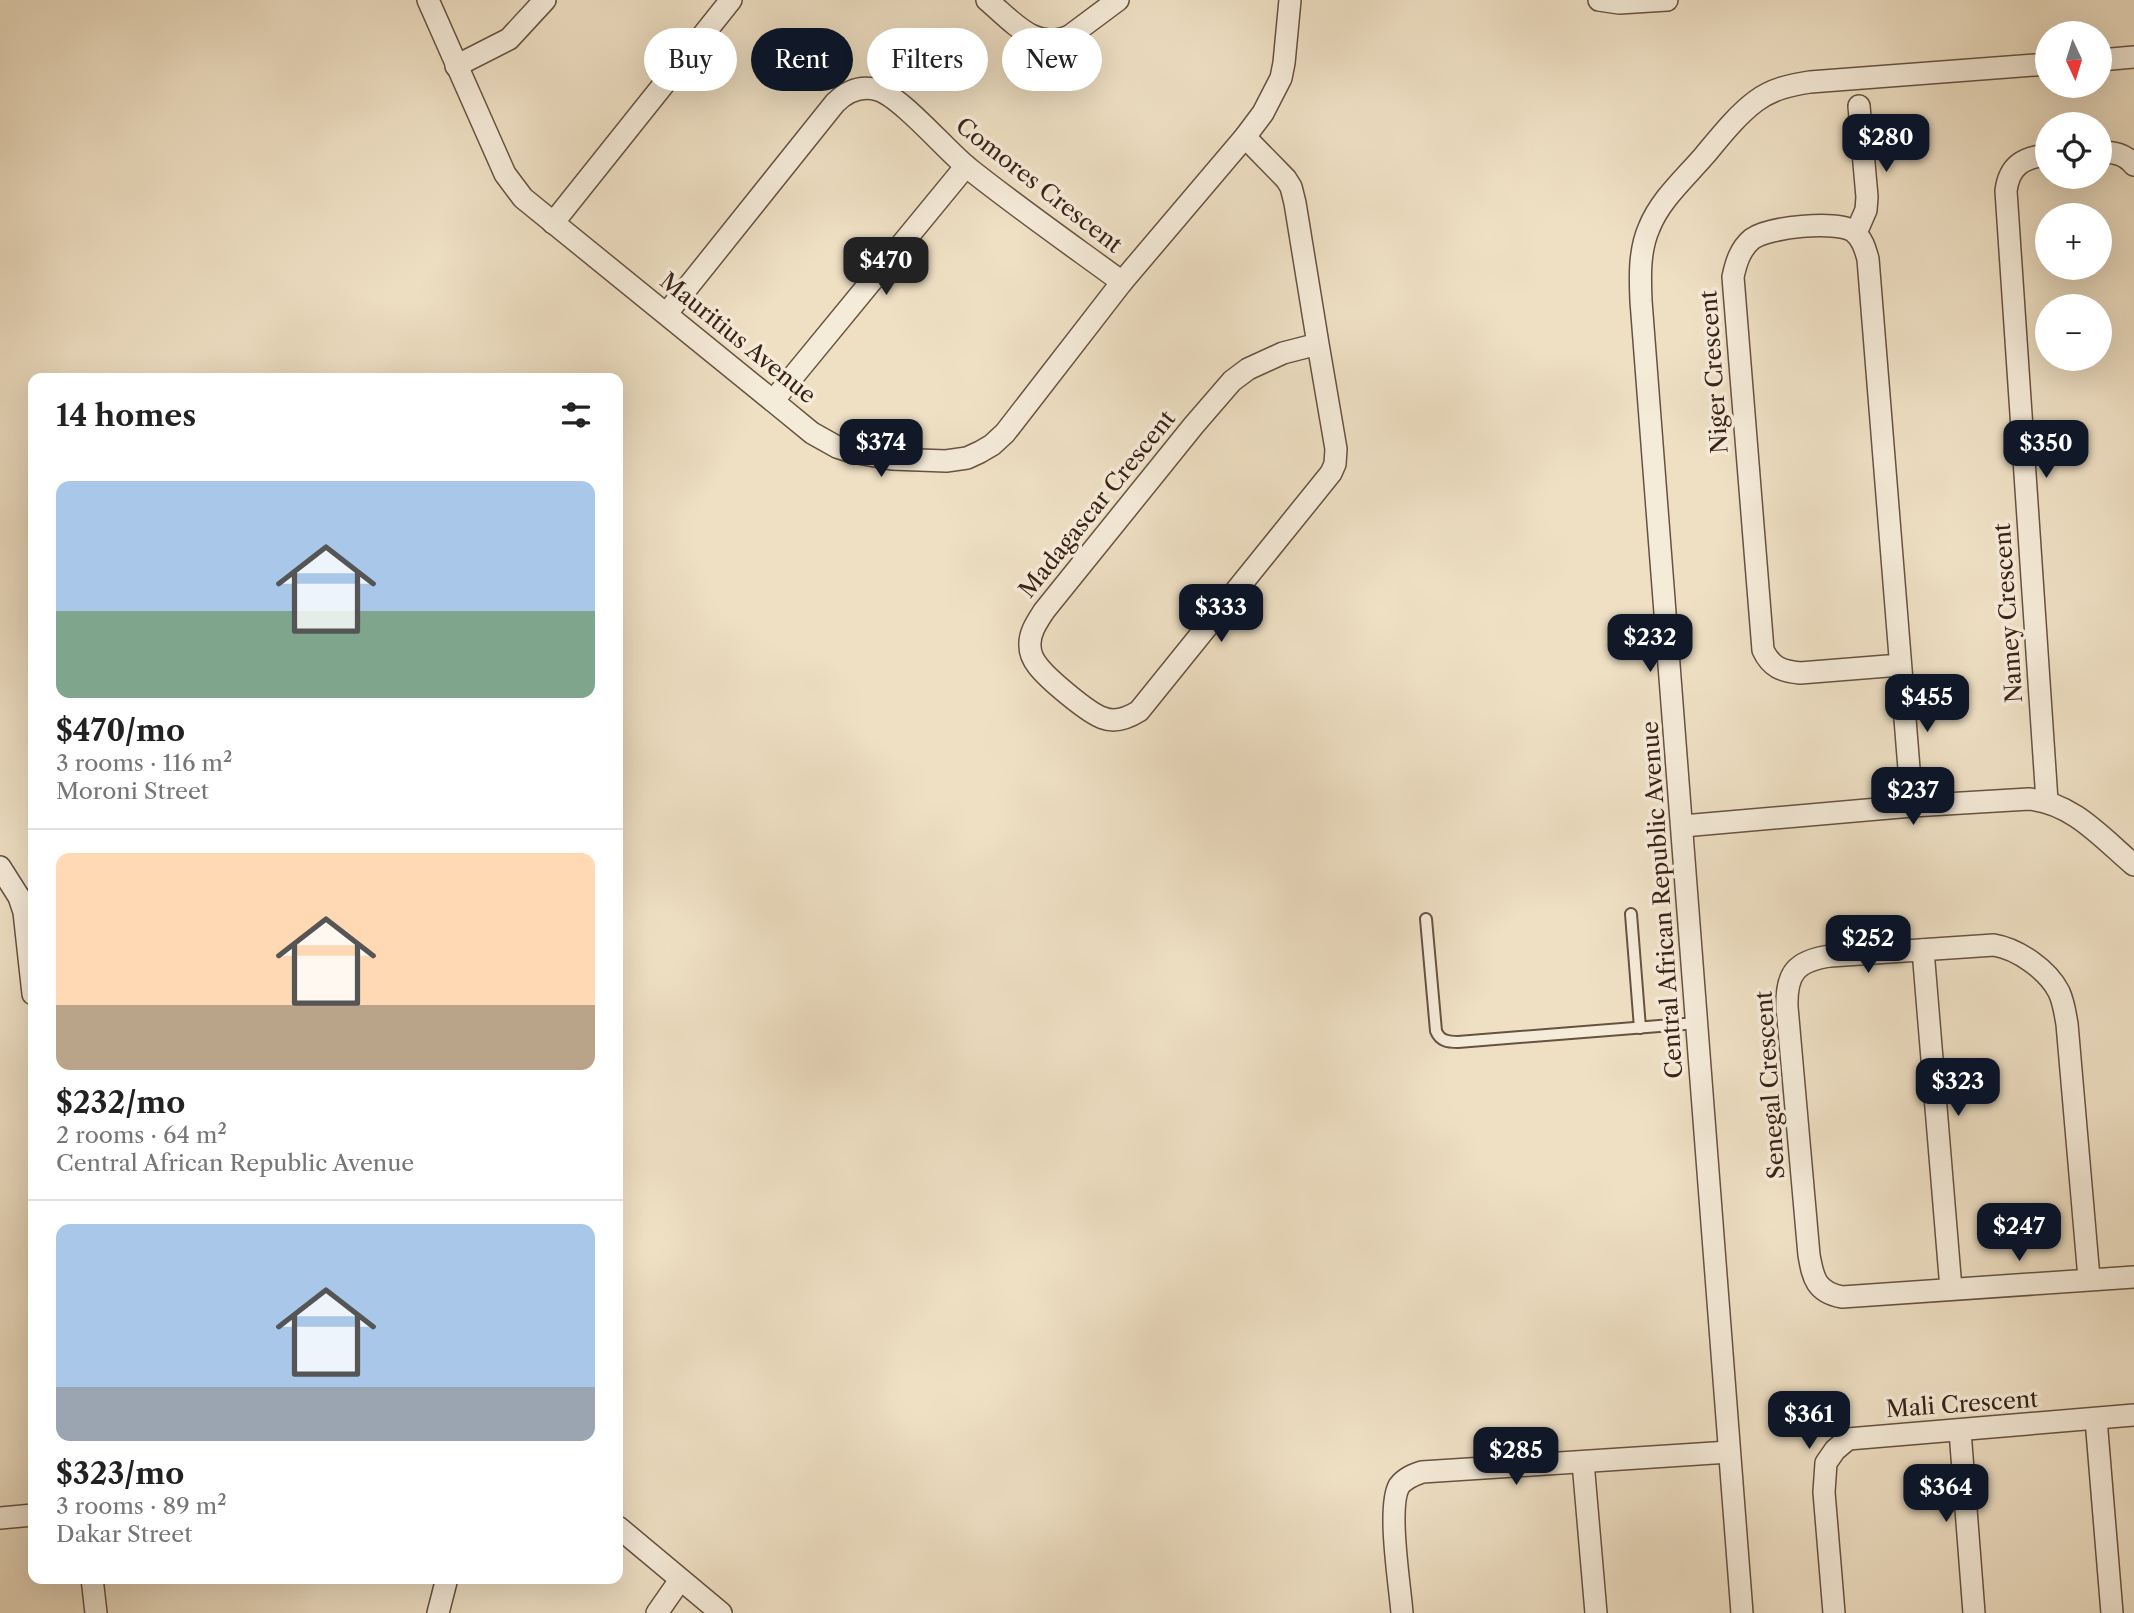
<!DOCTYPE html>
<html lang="en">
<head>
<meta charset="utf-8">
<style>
  :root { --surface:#fff; --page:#f2f2f2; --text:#222; --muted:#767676; --line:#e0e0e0; --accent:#111827 }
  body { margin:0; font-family:"Libre Caslon Text",serif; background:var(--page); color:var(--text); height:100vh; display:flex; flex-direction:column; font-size:26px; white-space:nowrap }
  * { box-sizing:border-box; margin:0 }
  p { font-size:23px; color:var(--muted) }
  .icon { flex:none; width:38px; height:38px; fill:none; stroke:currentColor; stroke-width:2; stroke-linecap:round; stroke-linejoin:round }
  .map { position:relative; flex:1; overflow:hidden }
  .sheet { position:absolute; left:28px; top:373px; width:595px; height:1211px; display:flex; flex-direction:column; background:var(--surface); border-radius:14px; box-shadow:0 7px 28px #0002 }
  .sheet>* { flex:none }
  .hud { position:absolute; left:644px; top:28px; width:665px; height:63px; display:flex; gap:14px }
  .needle { width:46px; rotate:176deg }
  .tools { position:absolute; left:2035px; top:21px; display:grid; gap:14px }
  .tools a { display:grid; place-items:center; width:77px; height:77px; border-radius:50%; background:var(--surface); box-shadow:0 7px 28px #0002; font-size:35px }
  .price { position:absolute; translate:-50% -60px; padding:0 16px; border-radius:14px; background:var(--accent); color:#fff; font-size:23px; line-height:46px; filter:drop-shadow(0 2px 4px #0008) }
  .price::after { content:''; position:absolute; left:50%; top:42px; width:21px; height:16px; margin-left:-10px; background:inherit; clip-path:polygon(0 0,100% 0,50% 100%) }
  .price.on { background:#222; color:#fff }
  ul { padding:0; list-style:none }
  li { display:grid; align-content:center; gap:14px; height:371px; padding:0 28px }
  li+li { border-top:2px solid var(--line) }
  li span { display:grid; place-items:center; height:217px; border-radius:14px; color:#555 }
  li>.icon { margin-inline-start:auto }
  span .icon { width:126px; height:126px; fill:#fffc; stroke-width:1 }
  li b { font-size:30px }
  h2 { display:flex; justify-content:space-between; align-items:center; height:84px; padding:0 28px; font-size:30px }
  .tag { padding:0 24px; border-radius:32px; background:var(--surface); box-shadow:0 7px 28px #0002; font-size:24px; line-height:63px }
  .tag.on { background:var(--accent); color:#fff }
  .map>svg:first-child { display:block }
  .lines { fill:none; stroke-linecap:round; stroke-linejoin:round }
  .lane-casing { stroke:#675242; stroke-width:14 }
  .street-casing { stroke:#675242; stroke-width:24 }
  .lane { stroke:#f5ebd9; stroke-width:10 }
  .street { stroke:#f5ebd9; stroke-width:21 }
  .labels { text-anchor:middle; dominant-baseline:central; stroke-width:7; stroke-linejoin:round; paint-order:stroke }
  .street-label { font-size:23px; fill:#3a2217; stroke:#f5ebd9 }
</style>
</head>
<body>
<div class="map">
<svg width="2134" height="1613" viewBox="0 0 2134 1613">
  <rect width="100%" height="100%" fill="#efe0c4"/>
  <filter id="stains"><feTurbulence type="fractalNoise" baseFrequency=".00286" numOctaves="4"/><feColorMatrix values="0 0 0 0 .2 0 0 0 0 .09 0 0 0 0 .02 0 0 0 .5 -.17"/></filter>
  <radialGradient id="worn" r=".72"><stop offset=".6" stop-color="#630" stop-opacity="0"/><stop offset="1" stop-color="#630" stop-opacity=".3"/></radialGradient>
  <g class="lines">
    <g class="lane-casing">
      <g id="lane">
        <path d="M1631 914 1640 1028"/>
        <path d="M1426 919 1436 1031C1440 1041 1448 1042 1458 1042L1697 1023"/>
      </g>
    </g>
    <g class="street-casing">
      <g id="street">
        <path d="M428 0 505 174 523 198 773 401 812 433 837 447 852 452 892 459 946 461 967 458 980 452 992 445 1005 433 1122 282 1245 137 1263 113 1281 78 1284 63 1290 0"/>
        <path d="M987 0C1012 21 1037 53 1071 35L1118 0"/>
        <path d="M1599 0 1619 3 1667 0"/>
        <path d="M2100 60 2134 57"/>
        <path d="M456 66 509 39 545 0"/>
        <path d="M1245 137 1286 179 1291 187 1295 203 1318 344 1283 353 1248 369 1232 381 1194 425 1044 611C1037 622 1029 633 1030 646 1030 653 1034 661 1038 666 1048 679 1088 713 1103 718 1116 723 1128 718 1139 711L1331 473 1335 464 1336 449 1318 344"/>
        <path d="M2100 152C2114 152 2125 154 2134 165"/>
        <path d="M553 223 731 0"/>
        <path d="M1856 233 1866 210 1867 197 1859 106"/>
        <path d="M667 313 835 103C847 91 861 85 878 90 901 97 946 150 967 167 1017 207 1070 244 1122 282"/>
        <path d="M773 401 966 166"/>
        <path d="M1900 665 1800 673C1781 671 1771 667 1763 650L1733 277C1736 263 1740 249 1752 239 1769 227 1835 220 1853 231 1862 238 1865 248 1868 259L1912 806"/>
        <path d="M2047 801 2006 191C2009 166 2023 157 2048 155"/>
        <path d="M1683 826 1912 806 2029 799C2073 803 2102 838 2134 865"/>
        <path d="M0 867 19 897 24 912 33 994"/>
        <path d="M1923 950 1951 1289"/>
        <path d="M2089 1278 2067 1024C2065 1013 2064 1003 2059 992 2048 970 2018 949 1994 945L1830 956C1796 961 1786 973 1787 1007L1809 1255C1813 1278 1816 1292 1842 1297L2134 1277"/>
        <path d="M2096 1419 2112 1613"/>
        <path d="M1960 1431 1974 1613"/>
        <path d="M1583 1462 1596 1613"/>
        <path d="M0 1518 33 1515"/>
        <path d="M618 1527 721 1613"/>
        <path d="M92 1578 96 1613"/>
        <path d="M438 1613 447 1578"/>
        <path d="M657 1613 680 1580"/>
        <path d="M1402 1613C1400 1586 1387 1508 1399 1486 1405 1478 1413 1475 1422 1472L1729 1452"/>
        <path d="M1742 1613 1641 301C1640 277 1639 251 1649 228 1660 200 1685 178 1704 156 1720 137 1736 116 1756 101 1772 89 1790 85 1810 82L2048 64"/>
        <path d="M1834 1613 1824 1492 1826 1463 1835 1450 1848 1439 2134 1415"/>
      </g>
    </g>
    <use href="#lane" class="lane"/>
    <use href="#street" class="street"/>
  </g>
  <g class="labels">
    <g class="street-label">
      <text transform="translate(1039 185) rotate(38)">Comores Crescent</text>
      <text transform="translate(738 338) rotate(39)">Mauritius Avenue</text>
      <text transform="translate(1714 372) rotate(-94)">Niger Crescent</text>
      <text transform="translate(1097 504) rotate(-51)">Madagascar Crescent</text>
      <text transform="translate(2008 613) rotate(-94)">Namey Crescent</text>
      <text transform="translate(1662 900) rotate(-94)">Central African Republic Avenue</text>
      <text transform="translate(1770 1085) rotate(-94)">Senegal Crescent</text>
      <text transform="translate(1962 1404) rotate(-4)">Mali Crescent</text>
    </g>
  </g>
  <rect width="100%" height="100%" filter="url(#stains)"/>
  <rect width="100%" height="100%" fill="url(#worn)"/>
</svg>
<div class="tools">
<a><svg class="needle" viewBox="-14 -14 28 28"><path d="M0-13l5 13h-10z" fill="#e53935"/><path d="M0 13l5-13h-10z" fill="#767676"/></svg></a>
<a><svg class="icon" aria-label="locate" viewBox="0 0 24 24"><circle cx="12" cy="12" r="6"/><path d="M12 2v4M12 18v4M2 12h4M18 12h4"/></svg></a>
<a>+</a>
<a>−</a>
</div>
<b class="price" style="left:1886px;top:174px">$280</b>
<b class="price on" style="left:886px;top:297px">$470</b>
<b class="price" style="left:881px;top:479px">$374</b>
<b class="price" style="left:2046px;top:480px">$350</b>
<b class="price" style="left:1221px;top:644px">$333</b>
<b class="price" style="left:1650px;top:674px">$232</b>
<b class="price" style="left:1927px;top:734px">$455</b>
<b class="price" style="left:1913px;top:827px">$237</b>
<b class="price" style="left:1868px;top:975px">$252</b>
<b class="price" style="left:1958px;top:1118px">$323</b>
<b class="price" style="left:2019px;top:1263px">$247</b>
<b class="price" style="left:1809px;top:1451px">$361</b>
<b class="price" style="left:1516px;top:1487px">$285</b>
<b class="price" style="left:1946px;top:1524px">$364</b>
<div class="hud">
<a class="tag">Buy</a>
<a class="tag on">Rent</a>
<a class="tag">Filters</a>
<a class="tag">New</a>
</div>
<section class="sheet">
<h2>14 homes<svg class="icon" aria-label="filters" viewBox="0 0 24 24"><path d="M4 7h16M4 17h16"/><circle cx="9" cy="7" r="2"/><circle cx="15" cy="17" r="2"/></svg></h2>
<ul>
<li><span style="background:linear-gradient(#a9c7e8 60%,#7fa58c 0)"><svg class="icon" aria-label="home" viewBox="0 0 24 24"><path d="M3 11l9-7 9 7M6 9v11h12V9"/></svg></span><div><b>$470/mo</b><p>3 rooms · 116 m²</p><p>Moroni Street</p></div></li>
<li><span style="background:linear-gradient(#ffd9b3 70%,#b9a48a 0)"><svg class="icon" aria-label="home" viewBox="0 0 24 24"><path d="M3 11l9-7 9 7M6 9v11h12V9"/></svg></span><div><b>$232/mo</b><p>2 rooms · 64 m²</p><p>Central African Republic Avenue</p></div></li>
<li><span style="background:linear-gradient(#a9c7e8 75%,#9aa5b1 0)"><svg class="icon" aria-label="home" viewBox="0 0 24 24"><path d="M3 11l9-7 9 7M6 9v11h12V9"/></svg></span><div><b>$323/mo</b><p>3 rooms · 89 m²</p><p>Dakar Street</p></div></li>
</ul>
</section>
</div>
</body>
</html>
